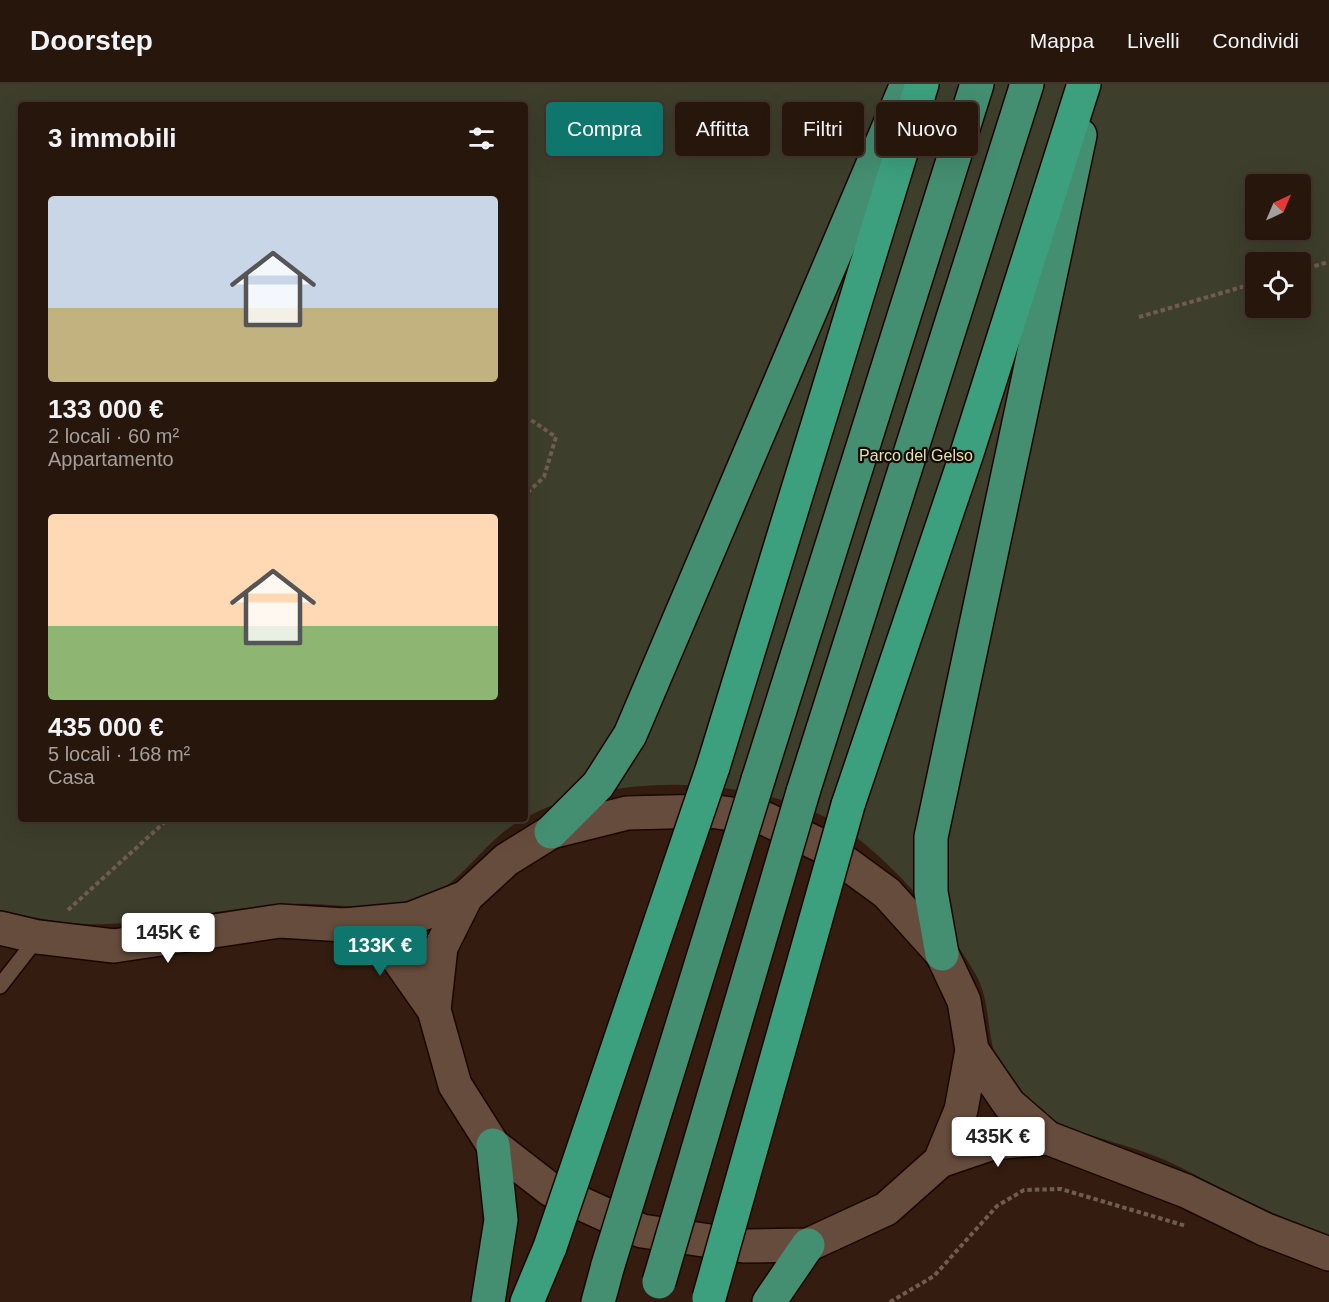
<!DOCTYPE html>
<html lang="it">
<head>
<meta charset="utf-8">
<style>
  :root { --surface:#27160c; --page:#2f1f15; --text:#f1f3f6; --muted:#a49f9d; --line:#43352d; --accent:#0f766e }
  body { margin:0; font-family:Helvetica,sans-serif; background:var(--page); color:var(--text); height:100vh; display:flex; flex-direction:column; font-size:22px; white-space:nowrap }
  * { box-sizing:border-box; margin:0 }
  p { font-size:20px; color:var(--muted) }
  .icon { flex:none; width:33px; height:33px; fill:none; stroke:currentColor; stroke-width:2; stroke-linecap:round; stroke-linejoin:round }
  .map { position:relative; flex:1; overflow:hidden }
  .side { position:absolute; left:18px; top:18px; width:510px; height:720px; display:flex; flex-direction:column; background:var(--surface); border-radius:6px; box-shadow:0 6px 24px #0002,0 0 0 2px var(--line) }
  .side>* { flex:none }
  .guide { position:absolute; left:546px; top:18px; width:570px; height:54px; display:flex; gap:12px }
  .needle { width:39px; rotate:44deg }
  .tools { position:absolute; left:1245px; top:90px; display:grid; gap:12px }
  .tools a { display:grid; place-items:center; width:66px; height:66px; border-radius:6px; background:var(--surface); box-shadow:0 6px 24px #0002,0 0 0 2px var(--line); font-size:30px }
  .price { position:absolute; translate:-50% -51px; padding:0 14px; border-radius:6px; background:#fff; color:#222; font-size:20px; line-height:39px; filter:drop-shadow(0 2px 3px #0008) }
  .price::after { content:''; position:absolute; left:50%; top:36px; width:18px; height:14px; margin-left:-9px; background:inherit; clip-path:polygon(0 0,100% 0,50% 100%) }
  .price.on { background:var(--accent); color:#fff }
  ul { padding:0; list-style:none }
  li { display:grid; align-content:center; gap:12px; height:318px; padding:0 30px }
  li span { display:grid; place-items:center; height:186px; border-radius:6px; color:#555 }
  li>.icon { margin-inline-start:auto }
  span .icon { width:108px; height:108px; fill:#fffc; stroke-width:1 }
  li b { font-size:26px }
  h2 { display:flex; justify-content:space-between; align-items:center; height:72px; padding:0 30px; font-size:26px }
  .tag { padding:0 21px; border-radius:6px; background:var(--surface); box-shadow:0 6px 24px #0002,0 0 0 2px var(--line); font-size:21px; line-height:54px }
  .tag.on { background:var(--accent); color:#fff }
  header { display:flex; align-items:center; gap:36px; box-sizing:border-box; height:84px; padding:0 30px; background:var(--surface); border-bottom:2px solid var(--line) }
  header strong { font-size:28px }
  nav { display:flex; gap:33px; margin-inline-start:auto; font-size:21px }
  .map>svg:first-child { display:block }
  .green { fill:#3d3e2b; fill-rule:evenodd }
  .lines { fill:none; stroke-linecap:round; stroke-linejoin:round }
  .service-casing { stroke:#1b0600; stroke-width:18 }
  .tertiary-casing { stroke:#1b0600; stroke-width:36 }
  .trunk-casing { stroke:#1b0600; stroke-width:36 }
  .motorway-casing { stroke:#1b0600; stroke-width:36 }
  .path { stroke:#705c50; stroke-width:4; stroke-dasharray:4.5 3; stroke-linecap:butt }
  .service { stroke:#664c3d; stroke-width:15 }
  .tertiary { stroke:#664c3d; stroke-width:33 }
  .trunk { stroke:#448e71; stroke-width:33 }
  .motorway { stroke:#3c9f7e; stroke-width:33 }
  .trunk-bridge-casing { stroke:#1b0600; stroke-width:36; stroke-linecap:butt }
  .motorway-bridge-casing { stroke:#1b0600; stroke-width:36; stroke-linecap:butt }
  .trunk-bridge { stroke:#448e71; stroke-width:33 }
  .motorway-bridge { stroke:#3c9f7e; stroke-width:33 }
  .labels { text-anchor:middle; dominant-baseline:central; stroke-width:4.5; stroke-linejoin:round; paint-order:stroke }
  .park-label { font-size:16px; fill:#e0e3aa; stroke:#140a05 }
</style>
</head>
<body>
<header>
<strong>Doorstep</strong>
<nav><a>Mappa</a><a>Livelli</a><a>Condividi</a></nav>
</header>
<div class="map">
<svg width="1329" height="1218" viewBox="0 0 1329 1218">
  <rect width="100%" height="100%" fill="#341d10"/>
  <path class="green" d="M0 0H1329V1152C1289 1137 1252 1120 1214 1101 1196 1092 1178 1081 1160 1074 1120 1057 1058 1048 1026 1018 1016 1008 1001 989 997 977 986 948 991 917 975 889 947 839 875 757 823 732 738 691 608 689 525 734V21H21V735H523C485 755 464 798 425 815 387 832 334 818 294 820 231 822 171 838 108 840 72 842 35 834 0 826ZM1256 100H1300V146H1256ZM1256 178H1300V224H1256Z"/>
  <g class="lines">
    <g class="service-casing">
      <path id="service" d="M0 902 38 853"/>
    </g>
    <g class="tertiary-casing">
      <g id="tertiary">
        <path d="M710 727 766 735 824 763 887 809 942 870 964 917 972 966 961 1026 940 1077 886 1125 808 1161 744 1162 642 1147 551 1106 493 1061 455 1001 434 926 441 863 466 813 506 776 551 748 627 729Z"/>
        <path d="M344 841 396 872 434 926"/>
        <path d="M0 844 38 853 114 862 280 837 344 841 410 835 466 813"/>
        <path d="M972 966 1009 1020 1048 1054 1186 1107 1264 1145 1329 1170"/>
        <path d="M940 1077 993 1059 1048 1054"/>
      </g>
    </g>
    <g class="trunk-casing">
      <g id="trunk">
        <path d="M758 696 977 0"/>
        <path d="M803 708 1027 0"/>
        <path d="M551 748 598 701 630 651 907 0"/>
        <path d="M942 870 931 808V753L1080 51"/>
        <path d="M488 1218 501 1136 493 1061"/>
        <path d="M598 1218 608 1181"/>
        <path d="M769 1218 808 1161"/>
      </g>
    </g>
    <g class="motorway-casing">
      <g id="motorway">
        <path d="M713 683 922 0"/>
        <path d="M848 721 967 369 1084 0"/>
        <path d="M527 1218 550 1163"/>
      </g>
    </g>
    <g class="path">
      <path d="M1300 186 1329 178"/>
      <path d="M1139 233 1256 199"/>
      <path d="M525 332 556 353 544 393 525 411"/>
      <path d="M68 826 168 735"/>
      <path d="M890 1218 934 1192 997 1122 1024 1106 1061 1105 1186 1142"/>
    </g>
    <use href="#service" class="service"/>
    <use href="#tertiary" class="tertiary"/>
    <use href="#trunk" class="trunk"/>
    <use href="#motorway" class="motorway"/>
    <g class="trunk-bridge-casing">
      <g id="trunk-bridge">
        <path d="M608 1181 758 696"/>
        <path d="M659 1198 803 708"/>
      </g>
    </g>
    <g class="motorway-bridge-casing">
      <g id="motorway-bridge">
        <path d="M550 1163 713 683"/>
        <path d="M709 1214 848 721"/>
      </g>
    </g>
    <use href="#trunk-bridge" class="trunk-bridge"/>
    <use href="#motorway-bridge" class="motorway-bridge"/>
  </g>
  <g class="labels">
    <g class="park-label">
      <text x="916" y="371">Parco del Gelso</text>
    </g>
  </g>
</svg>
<div class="tools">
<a><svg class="needle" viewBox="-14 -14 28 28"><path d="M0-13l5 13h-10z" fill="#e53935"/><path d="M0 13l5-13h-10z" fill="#a49f9d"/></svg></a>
<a><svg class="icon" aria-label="locate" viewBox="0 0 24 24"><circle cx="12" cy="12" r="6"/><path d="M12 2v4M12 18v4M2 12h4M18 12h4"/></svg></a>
</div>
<b class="price" style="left:168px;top:880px">145K €</b>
<b class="price on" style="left:380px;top:893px">133K €</b>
<b class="price" style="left:998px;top:1084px">435K €</b>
<div class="guide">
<a class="tag on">Compra</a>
<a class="tag">Affitta</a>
<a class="tag">Filtri</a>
<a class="tag">Nuovo</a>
</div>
<section class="side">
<h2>3 immobili<svg class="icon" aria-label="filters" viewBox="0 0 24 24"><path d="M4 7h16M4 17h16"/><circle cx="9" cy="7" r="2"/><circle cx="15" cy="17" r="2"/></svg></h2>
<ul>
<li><span style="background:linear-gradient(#c9d6e8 60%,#c2b280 0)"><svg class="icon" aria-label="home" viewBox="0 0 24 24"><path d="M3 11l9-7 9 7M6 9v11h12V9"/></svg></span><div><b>133 000 €</b><p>2 locali · 60 m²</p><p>Appartamento</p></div></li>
<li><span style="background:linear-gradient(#ffd9b3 60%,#8fb573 0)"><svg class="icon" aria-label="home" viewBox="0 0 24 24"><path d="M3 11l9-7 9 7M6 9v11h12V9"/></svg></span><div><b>435 000 €</b><p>5 locali · 168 m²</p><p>Casa</p></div></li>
</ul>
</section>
</div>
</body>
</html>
